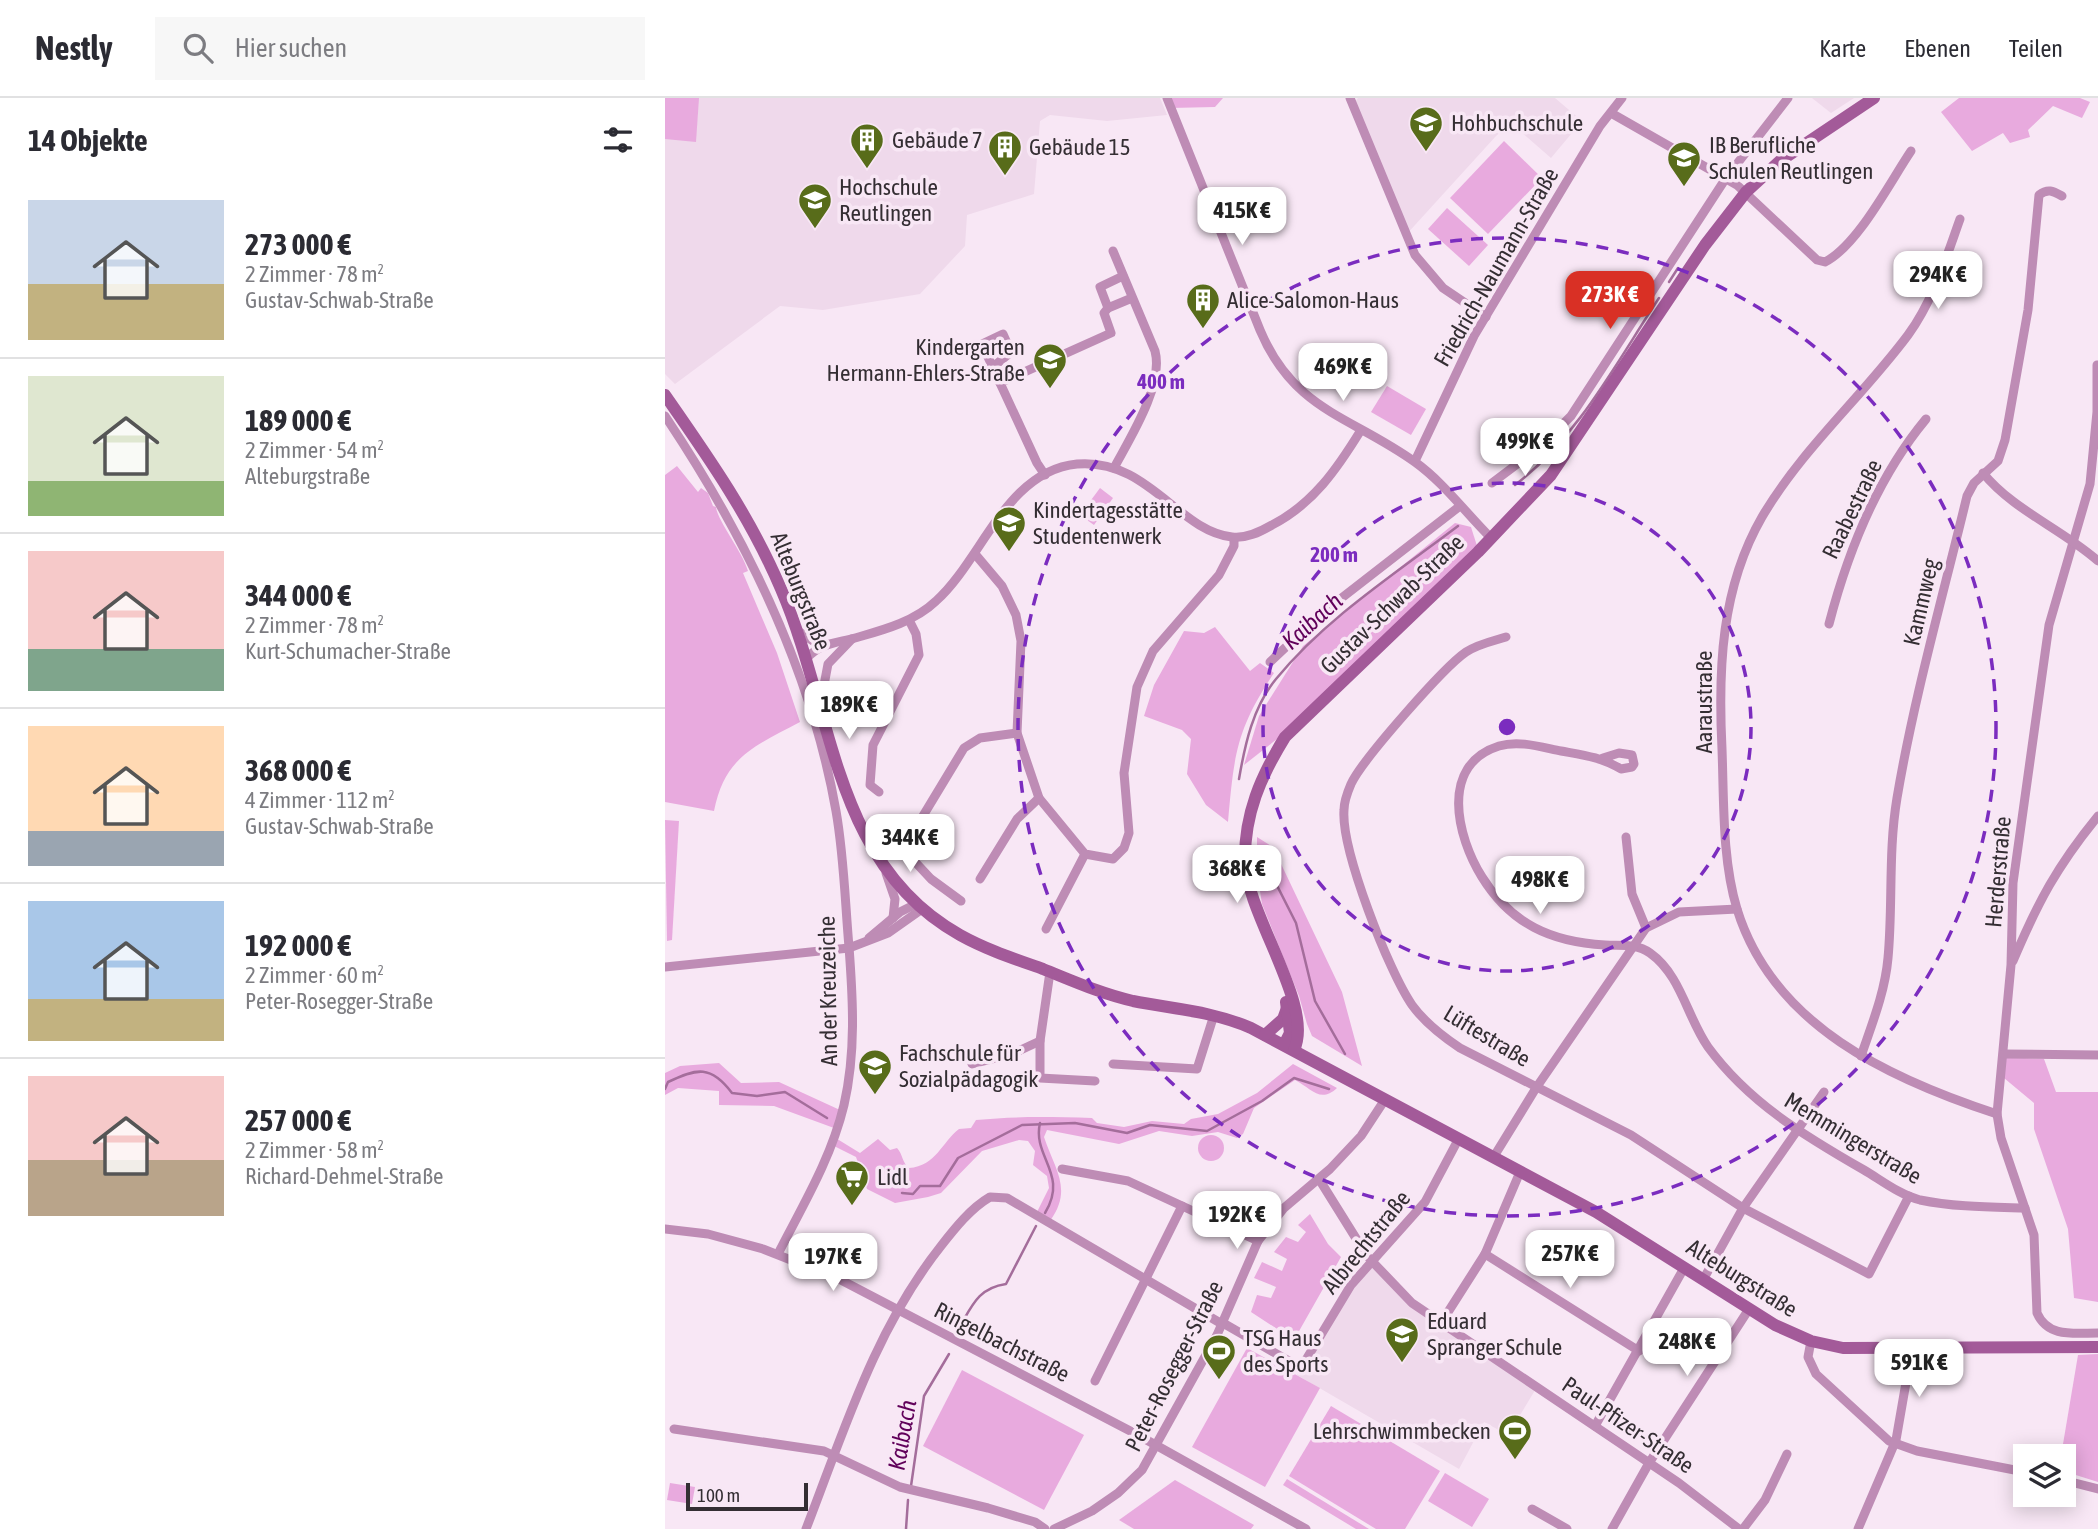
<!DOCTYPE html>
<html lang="de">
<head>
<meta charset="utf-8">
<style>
  :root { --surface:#fff; --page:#f7f7f7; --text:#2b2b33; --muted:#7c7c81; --line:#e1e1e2; --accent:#d93025 }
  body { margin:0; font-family:"Asap Condensed",sans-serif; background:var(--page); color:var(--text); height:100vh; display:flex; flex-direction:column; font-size:26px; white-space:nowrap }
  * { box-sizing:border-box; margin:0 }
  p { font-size:23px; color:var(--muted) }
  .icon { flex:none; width:38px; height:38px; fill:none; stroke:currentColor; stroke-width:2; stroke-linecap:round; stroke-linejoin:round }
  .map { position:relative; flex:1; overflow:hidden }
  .details { display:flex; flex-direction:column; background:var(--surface); width:665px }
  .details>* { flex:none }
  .buttons { position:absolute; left:1348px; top:1346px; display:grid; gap:14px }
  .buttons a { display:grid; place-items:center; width:63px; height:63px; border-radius:0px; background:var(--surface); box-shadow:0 4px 18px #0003; font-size:35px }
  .scale { position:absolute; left:21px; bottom:18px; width:122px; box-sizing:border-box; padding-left:7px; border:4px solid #342e33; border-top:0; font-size:19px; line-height:24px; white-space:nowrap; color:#342e33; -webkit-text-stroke:5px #f8e7f5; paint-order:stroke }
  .price { position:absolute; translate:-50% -60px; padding:0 16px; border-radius:14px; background:#fff; color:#222; font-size:23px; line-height:46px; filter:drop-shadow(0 2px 4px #0008) }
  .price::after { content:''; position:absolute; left:50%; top:42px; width:21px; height:16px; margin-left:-10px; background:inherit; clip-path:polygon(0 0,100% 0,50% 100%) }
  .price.on { background:var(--accent); color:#fff }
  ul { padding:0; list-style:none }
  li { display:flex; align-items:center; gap:21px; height:175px; padding:0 28px }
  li+li { border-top:2px solid var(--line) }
  li span { display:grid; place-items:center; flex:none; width:196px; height:140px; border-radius:0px; color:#555 }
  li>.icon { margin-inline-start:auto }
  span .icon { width:84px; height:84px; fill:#fffc; stroke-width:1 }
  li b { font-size:30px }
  h2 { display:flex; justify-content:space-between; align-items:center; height:84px; padding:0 28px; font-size:30px }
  header { display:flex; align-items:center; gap:42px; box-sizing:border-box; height:98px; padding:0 35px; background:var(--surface); border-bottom:2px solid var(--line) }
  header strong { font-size:33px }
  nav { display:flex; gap:38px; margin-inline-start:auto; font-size:24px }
  .search { width:490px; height:63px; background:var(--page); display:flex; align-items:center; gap:18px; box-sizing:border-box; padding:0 24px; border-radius:0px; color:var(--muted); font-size:26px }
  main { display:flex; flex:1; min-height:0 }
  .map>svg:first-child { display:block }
  .built { fill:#efd9eb }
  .green { fill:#e8aade }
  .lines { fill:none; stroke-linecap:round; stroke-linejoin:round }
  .stream { stroke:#a46d9b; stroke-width:2.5 }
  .street { stroke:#be8cb5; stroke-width:9 }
  .secondary { stroke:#a35a99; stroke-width:12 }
  .ring { fill:none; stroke:#7b2cbf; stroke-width:3.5; stroke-dasharray:12 9 }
  .labels { text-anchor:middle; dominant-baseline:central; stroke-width:7; stroke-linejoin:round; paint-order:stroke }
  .poi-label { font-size:23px; fill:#342e33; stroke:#f8e7f5; text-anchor:start }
  .street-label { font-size:23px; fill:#342e33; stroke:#f8e7f5 }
  .water-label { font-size:24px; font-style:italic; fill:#61015a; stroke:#f8e7f5 }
  .centre { fill:#7b2cbf; stroke:#f8e7f5; stroke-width:3.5 }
  .ring-label { font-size:21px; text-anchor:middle; font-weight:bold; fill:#7b2cbf; stroke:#f8e7f5; stroke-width:7; stroke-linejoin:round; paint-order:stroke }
</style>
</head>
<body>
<header>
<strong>Nestly</strong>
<div class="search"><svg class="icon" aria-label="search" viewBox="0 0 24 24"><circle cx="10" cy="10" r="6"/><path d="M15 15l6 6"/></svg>Hier suchen</div>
<nav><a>Karte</a><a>Ebenen</a><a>Teilen</a></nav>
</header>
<main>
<section class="details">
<h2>14 Objekte<svg class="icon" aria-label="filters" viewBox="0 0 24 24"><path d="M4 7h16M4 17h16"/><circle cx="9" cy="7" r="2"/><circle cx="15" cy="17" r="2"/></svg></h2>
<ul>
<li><span style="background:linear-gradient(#c9d6e8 60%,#c2b280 0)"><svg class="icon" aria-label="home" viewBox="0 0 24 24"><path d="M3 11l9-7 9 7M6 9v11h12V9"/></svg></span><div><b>273 000 €</b><p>2 Zimmer · 78 m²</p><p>Gustav-Schwab-Straße</p></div></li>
<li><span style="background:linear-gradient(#dfe7d0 75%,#8fb573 0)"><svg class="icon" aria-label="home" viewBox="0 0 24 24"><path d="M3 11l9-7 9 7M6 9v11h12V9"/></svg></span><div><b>189 000 €</b><p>2 Zimmer · 54 m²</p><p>Alteburgstraße</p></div></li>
<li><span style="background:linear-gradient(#f6c9c9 70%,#7fa58c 0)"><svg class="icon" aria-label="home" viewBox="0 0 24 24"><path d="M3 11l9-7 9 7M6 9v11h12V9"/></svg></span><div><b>344 000 €</b><p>2 Zimmer · 78 m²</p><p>Kurt-Schumacher-Straße</p></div></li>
<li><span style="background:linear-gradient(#ffd9b3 75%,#9aa5b1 0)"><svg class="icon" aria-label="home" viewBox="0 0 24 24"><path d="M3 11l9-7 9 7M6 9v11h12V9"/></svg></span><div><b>368 000 €</b><p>4 Zimmer · 112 m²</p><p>Gustav-Schwab-Straße</p></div></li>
<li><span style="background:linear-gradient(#a9c7e8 70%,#c2b280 0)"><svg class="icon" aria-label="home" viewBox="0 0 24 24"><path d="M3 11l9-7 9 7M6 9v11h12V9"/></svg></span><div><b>192 000 €</b><p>2 Zimmer · 60 m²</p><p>Peter-Rosegger-Straße</p></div></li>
<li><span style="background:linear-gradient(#f6c9c9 60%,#b9a48a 0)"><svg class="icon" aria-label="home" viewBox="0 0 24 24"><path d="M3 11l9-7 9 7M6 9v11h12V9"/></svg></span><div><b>257 000 €</b><p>2 Zimmer · 58 m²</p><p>Richard-Dehmel-Straße</p></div></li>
</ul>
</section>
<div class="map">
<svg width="1433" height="1431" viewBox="0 0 1433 1431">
  <rect width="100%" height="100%" fill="#f8e7f5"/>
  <g class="built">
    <path d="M0 0H495L502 17 442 23 385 17 375 23 369 96 302 117 300 148 255 196 158 212 115 208 10 286 0 276Z"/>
    <path d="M693 0H890L917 23 886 60 846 25 831 38 740 138 688 7Z"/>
    <path d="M1147 0H1189L1166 15Z"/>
    <path d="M706 1163 726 1186 872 1289 843 1337 819 1324 794 1371 632 1277 675 1203Z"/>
  </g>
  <g class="green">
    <path d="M0 0H34L31 44 0 41Z"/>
    <path d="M502 0H558L550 9 505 10Z"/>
    <path d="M1294 0H1415L1425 4 1417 20 1388 8 1363 32 1365 39 1345 45 1338 35 1307 53 1276 14Z"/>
    <path d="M839 43 877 80 823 136 785 100Z"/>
    <path d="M782 110 823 147 804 168 763 131Z"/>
    <path d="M722 288 761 311 746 337 706 314Z"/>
    <path d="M12 368 33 394 36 390 43 395 48 408 51 409C52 422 77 453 83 473L78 475 112 555 135 624C90 648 60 658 49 713L0 704V377Z"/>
    <path d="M435 390 448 400 429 427 415 417Z"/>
    <path d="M790 425 806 429 812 448 617 637 579 667 594 618 638 548Z"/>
    <path d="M550 529 585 573 595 565 609 575C571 632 569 657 563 724L541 707 522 676 526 641 517 632 479 618 489 587 519 533 539 535Z"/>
    <path d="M0 722 14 723 7 842 2 843Z"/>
    <path d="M592 739 608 749 677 894 697 968 647 938 642 926 634 898 597 806 592 774Z"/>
    <path d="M1340 959 1379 961 1391 994H1433V1204L1409 1200 1403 1131 1369 1031V1005L1339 980Z"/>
    <path d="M54 965 76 985 114 984 175 1012 169 1030 109 1008 54 1007V993L13 990 0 997V975L15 968Z"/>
    <path d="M628 966 672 990C655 1006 646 990 630 982L589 1010 578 1036 572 1040 553 1034 527 1038 494 1033 454 1046 382 1032 379 1039C390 1072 408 1091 385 1123L372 1114 384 1090 382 1078 368 1067 370 1053 363 1043 354 1042 317 1053 276 1095 263 1099 230 1105 202 1091 191 1059 167 1047 169 1039 195 1055 213 1041 225 1052 232 1050C238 1056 237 1065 244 1070 271 1068 277 1044 294 1031L306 1030 311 1022C350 1018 387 1019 427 1020L432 1025 459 1029 487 1023 519 1026 526 1021 553 1016 592 995Z"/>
    <circle cx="546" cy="1050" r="13"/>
    <path d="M645 1116 663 1146 676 1159 629 1242 586 1214 592 1197 606 1200 611 1189 589 1180 597 1164 617 1173 622 1161 609 1154 621 1139 633 1144 641 1134 633 1127Z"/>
    <path d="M582 1250 655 1290 600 1389 527 1349Z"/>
    <path d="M1433 1256V1384L1398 1373 1396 1358 1413 1257Z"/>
    <path d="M297 1272 419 1337 379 1412 258 1348Z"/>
    <path d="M666 1308 775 1373 740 1431H711L624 1378Z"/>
    <path d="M780 1375 824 1401 807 1429 763 1403Z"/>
    <path d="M622 1381 704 1431H691L618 1387Z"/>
    <path d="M510 1382 589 1427 586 1431H469L454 1422Z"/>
    <path d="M5 1385 30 1389 27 1406 2 1402Z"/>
  </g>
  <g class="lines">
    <g class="stream">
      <path d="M1004 184 1013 170"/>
      <path d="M850 387C913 339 951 265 994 200"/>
      <path d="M574 681C580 646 588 609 611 581 661 520 731 475 793 428"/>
      <path d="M595 754 631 825 650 903 680 956"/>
      <path d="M0 991 3 984C32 970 46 967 67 995L92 998 120 994 162 1020"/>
      <path d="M375 1025C367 1059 404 1076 380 1115"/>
      <path d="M237 1095 248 1096 255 1088H275L293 1060 357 1027 410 1025 462 1035 485 1027 542 1033 597 1003 629 980 664 991"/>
      <path d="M294 1230C307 1208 313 1190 341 1186L371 1128"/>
      <path d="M246 1388 259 1298 284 1256"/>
      <path d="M241 1431 243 1402"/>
    </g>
    <g class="street">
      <path d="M502 0 595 232C629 313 686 318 750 364 778 384 801 415 826 440"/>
      <path d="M685 0 750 157 778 190 821 219"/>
      <path d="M946 15 1072 87 1152 162 1160 164C1193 147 1225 84 1246 53"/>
      <path d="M1295 121C1281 160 1268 203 1243 237 1196 300 1137 351 1097 419 1056 490 1053 571 1057 651 1059 703 1057 761 1072 811 1108 928 1225 981 1332 1016"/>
      <path d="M448 153 490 253C499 287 465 340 449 370"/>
      <path d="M458 178 435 189 443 210 467 200"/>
      <path d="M1432 267V314L1425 386 1384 527 1348 785 1346 867 1332 1016 1336 1040 1369 1137 1372 1215C1383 1240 1409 1235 1433 1235"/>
      <path d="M328 269 346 254 338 236 317 246 372 365 380 377"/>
      <path d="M335 285 446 235 439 215 443 210"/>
      <path d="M0 318C79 436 146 571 171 713 179 758 180 804 184 849 188 902 191 955 179 1007 166 1061 138 1107 113 1156"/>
      <path d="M750 363 809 238 935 28 957 0"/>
      <path d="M1318 375C1348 412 1397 431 1433 463"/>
      <path d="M827 385 876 348 906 318 1061 80 1123 0"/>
      <path d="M310 456 337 488 351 517 356 543 352 635 374 700 420 756 448 761 459 750 464 735 459 675 472 589 488 553 554 477 569 448V440"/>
      <path d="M1164 526C1183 453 1212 380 1261 321"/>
      <path d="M133 533 148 543 162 546"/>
      <path d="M841 539C828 543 813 546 801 554 779 569 697 662 686 686 683 693 679 705 679 712 676 752 724 874 747 907 760 925 777 938 795 950L966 1037 1078 1110 1204 1176 1244 1098"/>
      <path d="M142 560C155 545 172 545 190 540 218 532 249 524 271 503 317 462 341 373 412 366 483 360 513 433 567 439 581 441 595 434 607 427 648 406 672 371 696 332"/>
      <path d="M605 564 656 516 795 408"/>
      <path d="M156 603 163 566 187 541"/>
      <path d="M938 660 954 655 967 657 969 666 967 669 956 671C936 659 918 657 896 653 876 649 854 642 834 648 774 667 792 739 817 779 846 826 886 844 940 847 956 848 971 845 985 855 1016 877 1022 919 1043 949 1084 1005 1140 1038 1199 1072 1216 1082 1235 1097 1255 1102 1289 1109 1325 1109 1360 1110"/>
      <path d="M214 694 205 687 208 647 254 557 251 536 244 522"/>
      <path d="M961 739 967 796 981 830"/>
      <path d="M221 775 230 801 228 820"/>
      <path d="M315 781 352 721 374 700"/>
      <path d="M296 803 266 781 238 751 299 650 315 640 352 635"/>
      <path d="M381 831 420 756"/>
      <path d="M204 840 235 814 251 806"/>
      <path d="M1348 863C1373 804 1392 768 1433 718"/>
      <path d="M0 869 184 850 223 835 257 811"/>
      <path d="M385 874 375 943V980L430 983"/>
      <path d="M1339 956 1433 957"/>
      <path d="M1196 958C1207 926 1220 894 1223 860 1228 807 1223 754 1232 700 1249 599 1278 498 1302 398L1309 385 1333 363 1340 342 1363 212 1374 97C1383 90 1388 93 1397 98"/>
      <path d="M307 966 347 956 375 943"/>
      <path d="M448 966 532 971 549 917"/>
      <path d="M828 1060 871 990 981 830 1014 814 1072 811"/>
      <path d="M397 1071 463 1083 593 1143"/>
      <path d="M654 1081 702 1158 747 1205 1014 1385 1074 1431"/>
      <path d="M0 1131 43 1136 98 1151 174 1181 471 1336 641 1431"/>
      <path d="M820 1156 974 1253"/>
      <path d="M1038 1182 1078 1110 1159 994"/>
      <path d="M558 1225 636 1270 686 1187 760 1104 793 1042"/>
      <path d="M776 1225 820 1156 855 1074"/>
      <path d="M1146 1243 1143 1259 1151 1276 1224 1343 1252 1353 1360 1374"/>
      <path d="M430 1283 517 1108"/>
      <path d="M930 1328 1019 1170"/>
      <path d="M9 1331 159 1353 235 1389 323 1410 370 1424 380 1431"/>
      <path d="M1398 1382 1433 1391"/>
      <path d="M867 1411 902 1431"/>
      <path d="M141 1431C179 1333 210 1231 276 1148 290 1130 306 1110 325 1099L342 1100 557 1226"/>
      <path d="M389 1431 427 1413 453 1395 477 1372 552 1237 593 1143 619 1110 665 1071 696 1038 719 1003"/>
      <path d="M947 1431 984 1365 1084 1211"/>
      <path d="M1078 1431 1100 1402 1122 1356"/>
      <path d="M1193 1431 1231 1342 1247 1250"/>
    </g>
    <g class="secondary">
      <path d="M0 297C44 360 86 420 116 491 169 613 167 766 295 837 322 852 350 861 378 871 408 883 437 896 468 903 508 911 547 913 586 930L931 1114 1110 1227 1146 1243 1178 1250 1433 1249"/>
      <path d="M600 937 618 921 622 910"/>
      <path d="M619 947 625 935 621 904"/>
      <path d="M629 952C650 909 582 817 580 764 579 716 596 678 620 639L813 454 886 377 1040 147 1081 94 1115 63 1209 0"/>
    </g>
  </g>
  <g class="ring">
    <circle cx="842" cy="629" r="244"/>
    <circle cx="842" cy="629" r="489"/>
  </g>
  <defs>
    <g id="school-pin" transform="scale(1.75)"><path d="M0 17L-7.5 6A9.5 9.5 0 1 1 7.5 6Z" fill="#586c1a" stroke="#f8e7f5"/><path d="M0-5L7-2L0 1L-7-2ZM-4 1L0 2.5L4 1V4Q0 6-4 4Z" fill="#fff"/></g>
    <g id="building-pin" transform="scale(1.75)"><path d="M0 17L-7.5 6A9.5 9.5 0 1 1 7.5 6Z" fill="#586c1a" stroke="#f8e7f5"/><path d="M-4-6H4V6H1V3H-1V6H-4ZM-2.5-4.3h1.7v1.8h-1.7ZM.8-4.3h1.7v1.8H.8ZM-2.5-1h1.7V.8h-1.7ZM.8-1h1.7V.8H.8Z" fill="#fff"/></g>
    <g id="university-pin" transform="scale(1.75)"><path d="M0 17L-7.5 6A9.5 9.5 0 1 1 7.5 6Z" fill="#586c1a" stroke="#f8e7f5"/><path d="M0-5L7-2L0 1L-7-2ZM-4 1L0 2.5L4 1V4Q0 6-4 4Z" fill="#fff"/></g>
    <g id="supermarket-pin" transform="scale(1.75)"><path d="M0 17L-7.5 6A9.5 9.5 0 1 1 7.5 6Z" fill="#586c1a" stroke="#f8e7f5"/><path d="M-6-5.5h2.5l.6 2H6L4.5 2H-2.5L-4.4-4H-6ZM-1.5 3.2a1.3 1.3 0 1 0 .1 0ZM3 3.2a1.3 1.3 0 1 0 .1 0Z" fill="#fff"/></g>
    <g id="stadium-pin" transform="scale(1.75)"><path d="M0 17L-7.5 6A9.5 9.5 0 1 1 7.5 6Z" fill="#586c1a" stroke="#f8e7f5"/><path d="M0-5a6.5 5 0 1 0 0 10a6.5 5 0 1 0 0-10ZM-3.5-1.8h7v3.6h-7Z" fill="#fff"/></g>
  </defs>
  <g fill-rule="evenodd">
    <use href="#school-pin" x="761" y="25"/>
    <use href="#building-pin" x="202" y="42"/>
    <use href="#building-pin" x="340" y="49"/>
    <use href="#school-pin" x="1019" y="60"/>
    <use href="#university-pin" x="150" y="102"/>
    <use href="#building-pin" x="538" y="202"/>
    <use href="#school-pin" x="385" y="262"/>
    <use href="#school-pin" x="344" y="425"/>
    <use href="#university-pin" x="210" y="968"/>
    <use href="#supermarket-pin" x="187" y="1079"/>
    <use href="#school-pin" x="737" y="1236"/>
    <use href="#stadium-pin" x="554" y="1253"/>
    <use href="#stadium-pin" x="850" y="1333"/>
  </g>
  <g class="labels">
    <g class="poi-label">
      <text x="786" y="25">Hohbuchschule</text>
      <text x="227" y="42">Gebäude 7</text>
      <text x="1044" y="47">IB Berufliche<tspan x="1044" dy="26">Schulen Reutlingen</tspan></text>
      <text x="364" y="49">Gebäude 15</text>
      <text x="174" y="89">Hochschule<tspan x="174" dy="26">Reutlingen</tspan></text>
      <text x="562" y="202">Alice-Salomon-Haus</text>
      <text x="360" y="249" text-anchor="end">Kindergarten<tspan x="360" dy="26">Hermann-Ehlers-Straße</tspan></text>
      <text x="368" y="412">Kindertagesstätte<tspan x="368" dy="26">Studentenwerk</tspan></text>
      <text x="234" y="955">Fachschule für<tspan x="234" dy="26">Sozialpädagogik</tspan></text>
      <text x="212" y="1079">Lidl</text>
      <text x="762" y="1223">Eduard<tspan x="762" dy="26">Spranger Schule</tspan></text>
      <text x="578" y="1240">TSG Haus<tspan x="578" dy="26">des Sports</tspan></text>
      <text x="826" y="1333" text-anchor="end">Lehrschwimmbecken</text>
    </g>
    <g class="street-label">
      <text transform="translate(831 169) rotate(-60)">Friedrich-Naumann-Straße</text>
      <text transform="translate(1187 411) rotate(-64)">Raabestraße</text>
      <text transform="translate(136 493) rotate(68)">Alteburgstraße</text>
      <text transform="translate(1256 504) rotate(-77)">Kammweg</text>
      <text transform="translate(727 506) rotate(-44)">Gustav-Schwab-Straße</text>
      <text transform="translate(1039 604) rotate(-90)">Aaraustraße</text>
      <text transform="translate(1333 774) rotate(-85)">Herderstraße</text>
      <text transform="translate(163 893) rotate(-91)">An der Kreuzeiche</text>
      <text transform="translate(822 938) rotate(31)">Lüftestraße</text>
      <text transform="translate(1188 1040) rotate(31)">Memmingerstraße</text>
      <text transform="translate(701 1144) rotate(-51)">Albrechtstraße</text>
      <text transform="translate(1077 1180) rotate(32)">Alteburgstraße</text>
      <text transform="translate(337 1244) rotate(27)">Ringelbachstraße</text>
      <text transform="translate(509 1268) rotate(-63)">Peter-Rosegger-Straße</text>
      <text transform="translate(963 1327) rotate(34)">Paul-Pfizer-Straße</text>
    </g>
    <g class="water-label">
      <text transform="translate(647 523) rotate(-42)">Kaibach</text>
      <text transform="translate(237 1337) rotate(-80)">Kaibach</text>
    </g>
  </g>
  <circle cx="842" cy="629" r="10" class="centre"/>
  <g class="ring-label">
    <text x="496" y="291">400 m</text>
    <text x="669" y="464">200 m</text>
  </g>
</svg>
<div class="buttons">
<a><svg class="icon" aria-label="layers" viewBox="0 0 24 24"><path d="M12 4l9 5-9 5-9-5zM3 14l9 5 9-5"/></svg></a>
</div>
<div class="scale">100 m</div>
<b class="price" style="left:577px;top:149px">415K €</b>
<b class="price" style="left:1273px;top:213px">294K €</b>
<b class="price on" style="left:945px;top:233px">273K €</b>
<b class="price" style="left:678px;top:305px">469K €</b>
<b class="price" style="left:860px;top:380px">499K €</b>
<b class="price" style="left:184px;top:643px">189K €</b>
<b class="price" style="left:245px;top:776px">344K €</b>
<b class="price" style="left:572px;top:807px">368K €</b>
<b class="price" style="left:875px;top:818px">498K €</b>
<b class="price" style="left:572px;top:1153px">192K €</b>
<b class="price" style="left:905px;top:1192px">257K €</b>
<b class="price" style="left:168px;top:1195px">197K €</b>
<b class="price" style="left:1022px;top:1280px">248K €</b>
<b class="price" style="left:1254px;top:1301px">591K €</b>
</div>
</main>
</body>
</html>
